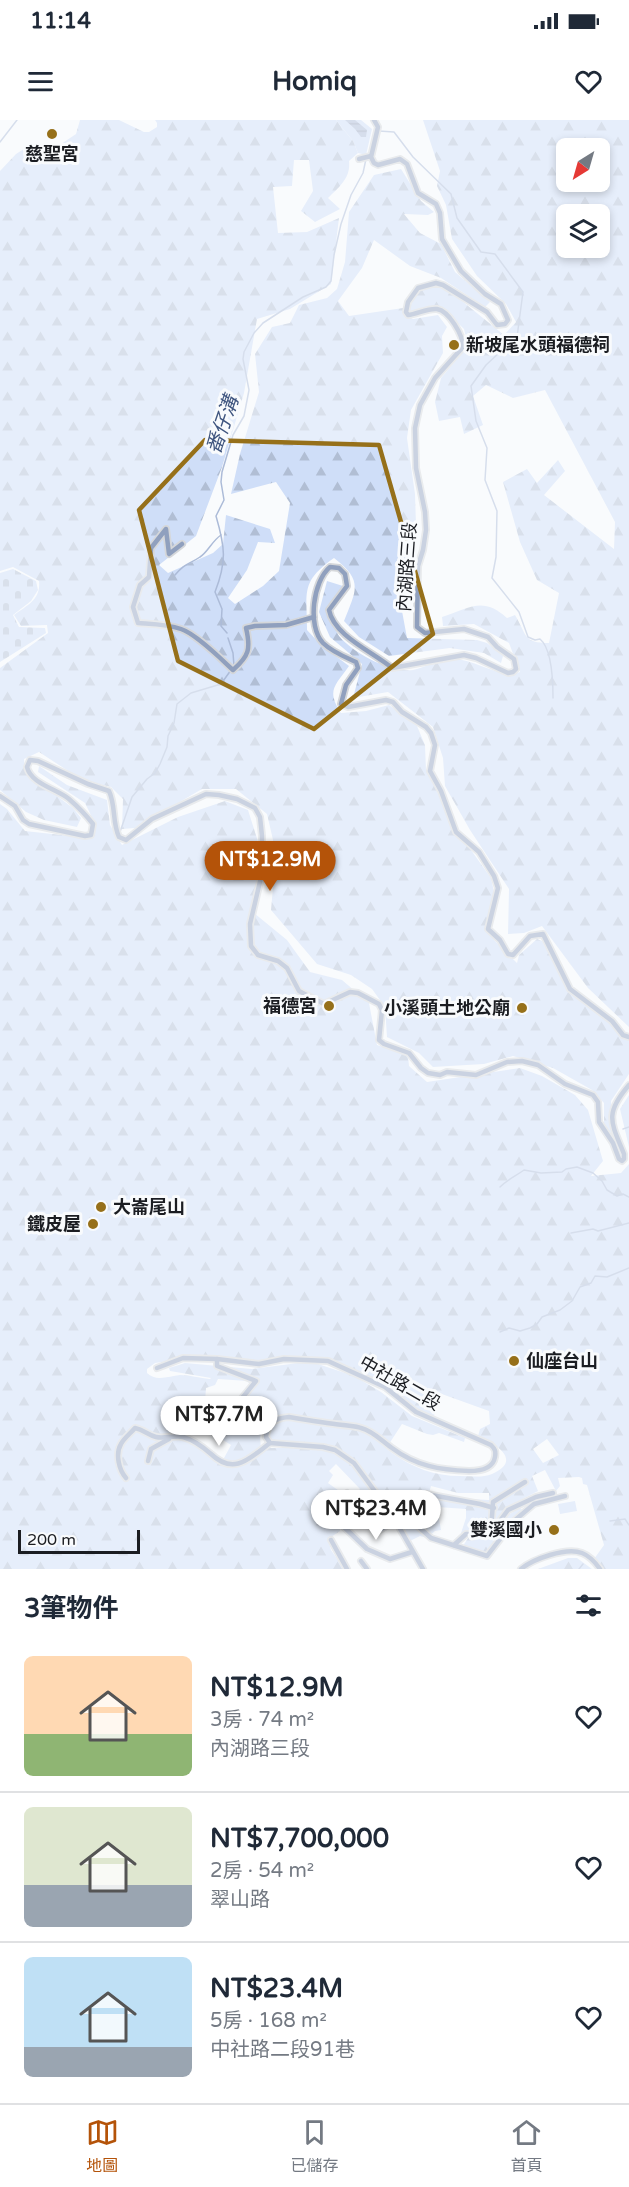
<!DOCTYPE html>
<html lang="zh-TW">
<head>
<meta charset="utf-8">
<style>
  :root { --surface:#fff; --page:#f2f2f3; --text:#1f2937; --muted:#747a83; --line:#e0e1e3; --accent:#b45309 }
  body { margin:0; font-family:"Varela Round","Noto Sans TC",sans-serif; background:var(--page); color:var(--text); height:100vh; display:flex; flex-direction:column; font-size:22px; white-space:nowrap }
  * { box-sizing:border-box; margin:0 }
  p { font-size:20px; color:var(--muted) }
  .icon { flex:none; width:33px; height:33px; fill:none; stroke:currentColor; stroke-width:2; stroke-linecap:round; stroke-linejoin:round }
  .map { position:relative; height:1449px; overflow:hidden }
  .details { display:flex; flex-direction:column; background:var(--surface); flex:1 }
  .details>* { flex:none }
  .needle { width:39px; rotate:217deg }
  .controls { position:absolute; left:556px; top:18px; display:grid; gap:12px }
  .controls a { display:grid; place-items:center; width:54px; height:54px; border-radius:9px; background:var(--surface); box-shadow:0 3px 9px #0003; font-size:30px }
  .scale { position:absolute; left:18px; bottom:15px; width:122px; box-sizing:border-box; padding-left:6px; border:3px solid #1b1d22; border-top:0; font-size:16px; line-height:21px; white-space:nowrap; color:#1b1d22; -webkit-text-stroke:4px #f9fbfd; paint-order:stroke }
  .price { position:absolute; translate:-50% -51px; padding:0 14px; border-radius:21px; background:#fff; color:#222; font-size:20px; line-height:39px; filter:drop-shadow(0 2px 3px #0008) }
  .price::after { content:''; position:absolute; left:50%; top:36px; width:18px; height:14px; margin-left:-9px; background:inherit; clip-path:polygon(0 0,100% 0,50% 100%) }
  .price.current { background:var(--accent); color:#fff }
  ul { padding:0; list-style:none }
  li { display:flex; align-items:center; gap:18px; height:150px; padding:0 24px }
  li+li { border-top:2px solid var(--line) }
  li span { display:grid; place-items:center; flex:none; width:168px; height:120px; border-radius:9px; color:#555 }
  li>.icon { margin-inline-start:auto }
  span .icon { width:72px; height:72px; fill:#fffc; stroke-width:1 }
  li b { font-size:26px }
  h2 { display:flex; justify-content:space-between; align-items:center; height:72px; padding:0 24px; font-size:26px }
  .status { display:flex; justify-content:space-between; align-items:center; height:42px; padding:0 30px; background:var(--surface); direction:ltr }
  .status svg { height:16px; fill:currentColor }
  header { display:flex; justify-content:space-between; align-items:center; height:78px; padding:0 24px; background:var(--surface); font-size:27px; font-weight:700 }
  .tab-bar { display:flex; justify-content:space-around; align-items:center; height:84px; border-top:2px solid var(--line); background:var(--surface); font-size:16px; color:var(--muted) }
  .tab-bar a { display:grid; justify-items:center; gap:3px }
  .tab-bar .current { color:var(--accent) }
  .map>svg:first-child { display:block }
  .green { fill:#cfdef8 }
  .forest { fill:url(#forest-firs); fill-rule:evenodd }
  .cemetery { fill:url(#cemetery-stones) }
  .water { fill:url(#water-rules) }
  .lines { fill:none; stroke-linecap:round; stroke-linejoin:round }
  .stream { stroke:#acbbd8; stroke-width:1.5 }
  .street-casing { stroke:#d5d7da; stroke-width:8 }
  .street { stroke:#90a0be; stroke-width:4.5 }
  .marked { fill:none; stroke:#96701a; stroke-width:4.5; stroke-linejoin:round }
  .poi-dot { fill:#96701a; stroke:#f9fbfd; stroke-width:2 }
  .labels { text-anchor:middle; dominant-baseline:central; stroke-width:6; stroke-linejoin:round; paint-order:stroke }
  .poi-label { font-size:18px; font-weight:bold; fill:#1b1d22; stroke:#f9fbfd; text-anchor:end }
  .street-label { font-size:18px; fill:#1b1d22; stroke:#f9fbfd }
  .water-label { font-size:20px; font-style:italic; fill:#3f557f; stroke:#f9fbfd }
</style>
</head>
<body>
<div class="status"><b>11:14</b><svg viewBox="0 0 49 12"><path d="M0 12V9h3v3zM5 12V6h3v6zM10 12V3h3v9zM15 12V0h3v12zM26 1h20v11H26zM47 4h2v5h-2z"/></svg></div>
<header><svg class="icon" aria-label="menu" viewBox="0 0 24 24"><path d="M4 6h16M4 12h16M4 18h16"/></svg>Homiq<svg class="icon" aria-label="heart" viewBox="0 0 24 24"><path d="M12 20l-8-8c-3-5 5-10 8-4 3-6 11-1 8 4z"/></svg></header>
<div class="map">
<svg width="629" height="1449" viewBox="0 0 629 1449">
  <defs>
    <pattern id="forest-firs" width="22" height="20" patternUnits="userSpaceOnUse" patternTransform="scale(1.5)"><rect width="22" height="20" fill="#cfdef8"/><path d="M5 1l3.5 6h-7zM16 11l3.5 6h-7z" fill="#b1bed4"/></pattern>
    <pattern id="cemetery-stones" width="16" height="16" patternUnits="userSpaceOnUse" patternTransform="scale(1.5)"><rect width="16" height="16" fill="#cfdef8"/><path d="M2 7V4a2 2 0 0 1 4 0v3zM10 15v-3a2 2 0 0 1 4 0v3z" fill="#b1bed4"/></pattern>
    <pattern id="water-rules" width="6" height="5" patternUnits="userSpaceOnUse" patternTransform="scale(1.5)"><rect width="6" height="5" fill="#acbbd8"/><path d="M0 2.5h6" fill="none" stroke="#93a0b9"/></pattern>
  </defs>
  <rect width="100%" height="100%" fill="#f9fbfd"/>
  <g class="green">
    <path d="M336 0H361L372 9 366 35 358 33 353 21Z"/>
    <path d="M575 1381 577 1391 560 1394 558 1384Z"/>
  </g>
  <g class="forest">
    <path d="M80 0H119L144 12H149L157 7V3L155 0H336L353 21 358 33 349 41C351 58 339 67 328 78L340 89 315 102 301 91 313 71 309 40H294L292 66 273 67 278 113 307 112 339 98 331 164 290 189 257 199 244 273 222 347 196 416 159 445 168 453 213 433 223 424 226 395 270 409 275 423 258 422 247 450 228 478 235 484 263 466 279 451 290 383 276 362 231 374 240 334 259 272 255 234 272 207 290 203 299 185 327 178 337 169 345 142 349 92 374 55 401 49 421 81 434 92 428 95 404 94 420 113 441 124 455 152 490 182 485 187 441 158 410 146 374 120 362 148 338 181 349 196 403 188 407 196 413 199 438 195 447 207 442 216 443 233 411 290 407 318 415 374 417 435 405 468 402 491 407 518 477 520 487 523 503 536 501 543 484 533 450 528 389 536 359 517 344 501C356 470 364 461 334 438 300 462 307 472 307 510L321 525 349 546C335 566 326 570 341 593L366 591 389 585 417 606 425 625 426 650 456 709 491 758 494 772 489 802 494 820 517 843 519 835 537 819 542 821 565 864 610 899 613 908 629 920V954L611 981 614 1011 611 1014 604 1003V983L592 970 553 948 513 936 484 944 433 947 419 933 387 917 385 887 372 869 351 855 317 844 271 790 276 733 267 694 236 669H202L135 708 122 709 123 679 111 667 82 660 39 632 24 639 25 652 73 688 81 698 77 707 44 700 26 692 0 670V548L48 513 47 505 21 506 14 495C28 485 41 479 39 461L13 447 0 451V51L16 34 33 23 58 26 76 14Z"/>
    <path d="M423 0H629V907L588 868 542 806 524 813 508 814 509 769 470 710 445 666 443 638 433 607 388 572 353 578 362 544 330 517 319 492 327 461 343 466 330 485C332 494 334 509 339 516 353 533 390 553 413 550 426 547 440 539 453 539 476 539 498 559 520 552L509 523 474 504 443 506 442 497C470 488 483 476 507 498L515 495C527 515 523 523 549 523L559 473 537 460 520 422 503 362 527 349 537 363 558 340 565 351 544 375 614 429 615 402 545 270 513 278 486 265 473 276 483 305 464 314 460 297 439 301 435 282 441 258 468 226 464 209 441 187H433L412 193 409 189 417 172 437 165 462 181 504 215 516 202 506 184 477 156 452 119 446 85 437 66 440 51ZM567 28H600V62H567ZM567 94H600V128H567Z"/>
    <path d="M39 646 67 665 107 680 110 705 122 725 178 697 225 681 248 690 260 728 254 793 287 820 310 852 342 860 369 883 377 925 408 936 409 946 427 962 520 948 542 956 575 975 588 990 603 1041 591 1056 621 1053 629 1044V1449H601L594 1439 604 1425 587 1365 583 1364 582 1358 579 1357 558 1358 560 1366 556 1371 545 1350 532 1356 538 1371 505 1388 508 1395 520 1388 522 1390 510 1403 485 1434 463 1426 468 1418 461 1413 466 1398V1389L437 1387 441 1410 435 1411 427 1418 420 1416 410 1421 402 1402 355 1341 327 1326 272 1321 268 1317 272 1305C276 1303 280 1301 285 1301 296 1300 351 1308 362 1312 373 1316 383 1326 392 1333 413 1348 435 1356 460 1356 471 1356 482 1358 492 1354 524 1340 494 1323 478 1316L480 1309 490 1304 489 1291 439 1273 437 1275 434 1296 424 1293 406 1283 393 1268 328 1239 284 1237 259 1241 201 1236 155 1243 147 1249V1253C156 1262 169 1256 180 1255 189 1255 200 1258 210 1259L211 1258 170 1251 169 1248 185 1243 252 1249 298 1243 318 1244 354 1256 381 1272 412 1296 465 1318 464 1322 439 1313 433 1315 427 1314 402 1304 389 1324 362 1306 284 1294 265 1302 260 1317 261 1329C250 1337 239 1346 225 1341L224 1338 231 1325 204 1308 184 1301 179 1309 185 1313 182 1319 198 1326 215 1342 222 1346 230 1347 250 1341 265 1328H312L332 1332 357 1349 384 1385 380 1389 390 1402 365 1380 357 1385 352 1378 360 1369 336 1344 329 1351 333 1355 328 1363 345 1375 344 1379 349 1383 339 1400 340 1411 328 1419 331 1430 344 1449H0V684L7 689 25 711 89 718 96 706 85 683 38 652ZM218 1259 247 1261 249 1263C251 1277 247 1296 240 1308L224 1304 225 1294 216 1292V1284L205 1282 206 1268 215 1265ZM547 1319 559 1335 543 1343 533 1329ZM431 1366 458 1373H489V1380L452 1378 429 1373Z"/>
    <path d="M629 975V1027L620 989Z"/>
    <path d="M568 1438H577L592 1449H538Z"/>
  </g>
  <path class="cemetery" d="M13 449 36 461 38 470 31 481 13 495 19 507 45 508 46 513 0 542V453Z"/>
  <path class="water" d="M345 0H355L367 10 366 17H361L355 9Z"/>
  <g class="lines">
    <g class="stream">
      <path d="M379 11 394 12 413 37 451 74 457 98 481 132 495 134 523 172 517 217 504 229"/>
      <path d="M0 22 17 0"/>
      <path d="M500 232 486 245 471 266 476 301 487 328 485 360 497 391 496 437 492 458 519 492 528 517 535 520 540 519C552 529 553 563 553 578"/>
      <path d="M175 455C185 443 188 445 200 437 208 432 212 421 221 415"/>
      <path d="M227 513 221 506 222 489 215 472C227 441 225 427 216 396L224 380 221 362 222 352 233 315 244 296 249 270 243 239 244 232 254 213 263 203 303 177 326 167 331 161 334 135 341 104 351 75 363 53 366 39"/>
      <path d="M228 518 233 533 234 546"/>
      <path d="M120 712 132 677 147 659 155 653 160 644 167 627 168 616 174 603 177 584 191 573 221 564 231 550"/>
      <path d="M623 1009 629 1007"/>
      <path d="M500 1067C508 1059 516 1056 524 1050L541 1053 562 1052 566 1049 577 1047 593 1053 602 1061 607 1070 617 1076 623 1074 629 1077"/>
      <path d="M571 1113 593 1109 598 1111 629 1103"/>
      <path d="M500 1212 509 1208 520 1211 530 1208 537 1204 542 1197 560 1190 572 1181 580 1167 591 1163 595 1156 607 1157 629 1148"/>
      <path d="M610 1401 625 1399 629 1405"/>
      <path d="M579 1449 583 1444"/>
    </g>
    <g class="street-casing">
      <g id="street">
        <path d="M374 0 378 7 371 37 374 43 378 45 400 39 407 44 418 73 436 84 440 93 442 119 461 151 485 174 501 184 508 200 505 204 497 205 487 192 443 165 436 163 418 168 408 182 406 192 408 195C417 194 428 188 437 189 449 191 463 215 463 227L435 258 420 285 415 308 416 348 425 392 426 410 423 430 418 446 417 507 425 513 464 509 488 517 497 527 514 539 516 549 513 552 508 553 476 538 464 535 392 548C373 532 334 516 329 490L347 466 345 454 339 448 330 447C313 461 307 506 323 523 332 532 345 537 356 542L358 548 346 565 341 584 348 587 386 580 393 582 402 592 426 607 431 613 435 625 430 651 441 671 456 712 479 732 494 756 498 768 488 809 500 820 508 834 513 835 530 816 543 814 570 869 612 901 623 915 629 917"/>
        <path d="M359 39 371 36"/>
        <path d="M182 424 169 434 166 409 151 428 149 457 140 465 133 487 138 503C152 504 167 504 181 509 196 514 220 538 233 550 249 536 251 529 246 508L255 506 286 505 314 497"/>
        <path d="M0 676 15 686 23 700 29 704 85 716 91 715 93 704C86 695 77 686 69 679 57 669 31 664 27 647L30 640 38 641 88 664 109 671C116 686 112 702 119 717L126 720 152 699 206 674 219 675 237 679 255 688 260 697 262 716V753L250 804 251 826 258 835 278 841 287 848 299 871 324 884 350 872 358 873 379 884 382 890 379 920 384 924 409 933 421 948 428 953 440 955 447 952 476 955 507 942 522 941 538 945 565 964 593 975 598 982 599 1002 613 1023 619 1039 622 1041 624 1039V1034C611 1002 604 994 629 965"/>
        <path d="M217 1239V1246L256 1261 234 1288 218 1286"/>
        <path d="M157 1248 183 1238 217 1239 259 1244 284 1239 328 1241 385 1267 416 1292 491 1325C495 1329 496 1331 495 1337 493 1349 480 1351 469 1351 440 1350 416 1346 392 1328 382 1321 373 1311 361 1308 356 1306 349 1306 343 1305 325 1303 307 1300 289 1297 275 1298 267 1303 266 1317L270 1323 323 1327 335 1330 354 1343 391 1393 423 1449"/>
        <path d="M148 1341 151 1329 169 1319"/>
        <path d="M126 1358C119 1350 115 1334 121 1324 124 1318 131 1313 135 1308 144 1310 148 1315 156 1317 164 1319 175 1315 183 1317 194 1320 203 1327 211 1334 234 1356 250 1338 270 1323"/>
        <path d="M347 1373 363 1396"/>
        <path d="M426 1374 480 1384 494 1388"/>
        <path d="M391 1393 402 1392 431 1418 487 1436 514 1401 534 1384 565 1376"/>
        <path d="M355 1402 363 1396 378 1411 396 1400"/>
        <path d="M344 1407 367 1429 390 1439 412 1432"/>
        <path d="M491 1411 493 1382 525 1362"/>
        <path d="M331 1420 347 1449"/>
        <path d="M454 1425 466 1414H490L508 1390 536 1377 553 1373"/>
        <path d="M361 1441 367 1449"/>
        <path d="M521 1449C533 1439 566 1427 582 1433 590 1436 595 1442 600 1449"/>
      </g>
    </g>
    <use href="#street" class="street"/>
  </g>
  <path d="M0 0H629V1449H0ZM205 320 379 325 433 514 314 609 178 541 139 390Z" fill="#f9fbfd" fill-opacity=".55" fill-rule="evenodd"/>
  <path class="marked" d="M205 320 379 325 433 514 314 609 178 541 139 390Z"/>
  <g class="poi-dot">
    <circle cx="52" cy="14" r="6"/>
    <circle cx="454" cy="225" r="6"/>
    <circle cx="329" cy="886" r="6"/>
    <circle cx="522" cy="888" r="6"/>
    <circle cx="101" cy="1087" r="6"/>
    <circle cx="93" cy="1104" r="6"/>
    <circle cx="514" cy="1241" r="6"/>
    <circle cx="554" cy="1410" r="6"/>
  </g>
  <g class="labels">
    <g class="poi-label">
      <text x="52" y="34" text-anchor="middle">慈聖宮</text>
      <text x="466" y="225" text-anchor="start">新坡尾水頭福德祠</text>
      <text x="317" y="886">福德宮</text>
      <text x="510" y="888">小溪頭土地公廟</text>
      <text x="113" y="1087" text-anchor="start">大崙尾山</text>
      <text x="81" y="1104">鐵皮屋</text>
      <text x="526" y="1241" text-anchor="start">仙座台山</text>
      <text x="542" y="1410">雙溪國小</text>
    </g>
    <g class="street-label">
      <text transform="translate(407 447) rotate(-86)">內湖路三段</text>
      <text transform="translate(400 1263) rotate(30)">中社路二段</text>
    </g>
    <g class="water-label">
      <text transform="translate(223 305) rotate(-71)">番仔溝</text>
    </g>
  </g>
</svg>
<div class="controls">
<a><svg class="needle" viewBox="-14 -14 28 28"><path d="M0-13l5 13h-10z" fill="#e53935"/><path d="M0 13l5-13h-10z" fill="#747a83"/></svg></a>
<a><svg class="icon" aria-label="layers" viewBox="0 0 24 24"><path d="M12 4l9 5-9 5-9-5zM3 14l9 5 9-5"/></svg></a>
</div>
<div class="scale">200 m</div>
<b class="price current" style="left:270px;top:772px">NT$12.9M</b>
<b class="price" style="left:219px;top:1327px">NT$7.7M</b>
<b class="price" style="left:376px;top:1421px">NT$23.4M</b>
</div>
<section class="details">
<h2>3筆物件<svg class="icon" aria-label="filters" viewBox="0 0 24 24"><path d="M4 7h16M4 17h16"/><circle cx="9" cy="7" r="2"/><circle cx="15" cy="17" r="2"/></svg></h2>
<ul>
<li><span style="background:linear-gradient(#ffd9b3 65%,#8fb573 0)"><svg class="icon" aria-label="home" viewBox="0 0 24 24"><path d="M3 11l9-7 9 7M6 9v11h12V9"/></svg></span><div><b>NT$12.9M</b><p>3房 · 74 m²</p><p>內湖路三段</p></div><svg class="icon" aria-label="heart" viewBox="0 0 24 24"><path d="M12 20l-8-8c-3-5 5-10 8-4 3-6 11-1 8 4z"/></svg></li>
<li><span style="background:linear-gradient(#dfe7d0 65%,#9aa5b1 0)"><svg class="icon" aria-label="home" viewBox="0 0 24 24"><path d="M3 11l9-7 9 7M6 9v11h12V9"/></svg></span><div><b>NT$7,700,000</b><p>2房 · 54 m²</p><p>翠山路</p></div><svg class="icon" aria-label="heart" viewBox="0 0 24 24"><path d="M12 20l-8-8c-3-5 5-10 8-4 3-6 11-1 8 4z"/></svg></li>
<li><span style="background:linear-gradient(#bfe0f5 75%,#9aa5b1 0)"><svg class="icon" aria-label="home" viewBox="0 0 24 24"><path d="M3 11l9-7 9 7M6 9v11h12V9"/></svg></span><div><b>NT$23.4M</b><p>5房 · 168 m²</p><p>中社路二段91巷</p></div><svg class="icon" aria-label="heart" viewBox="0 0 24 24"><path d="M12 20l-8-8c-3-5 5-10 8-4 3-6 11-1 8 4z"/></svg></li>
</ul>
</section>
<nav class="tab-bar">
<a class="current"><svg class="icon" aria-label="map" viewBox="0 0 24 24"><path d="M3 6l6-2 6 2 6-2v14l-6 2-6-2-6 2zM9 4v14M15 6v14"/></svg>地圖</a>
<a><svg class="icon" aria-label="saved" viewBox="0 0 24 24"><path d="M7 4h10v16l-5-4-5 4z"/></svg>已儲存</a>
<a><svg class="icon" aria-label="home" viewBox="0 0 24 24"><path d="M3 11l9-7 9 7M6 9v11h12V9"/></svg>首頁</a>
</nav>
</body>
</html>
